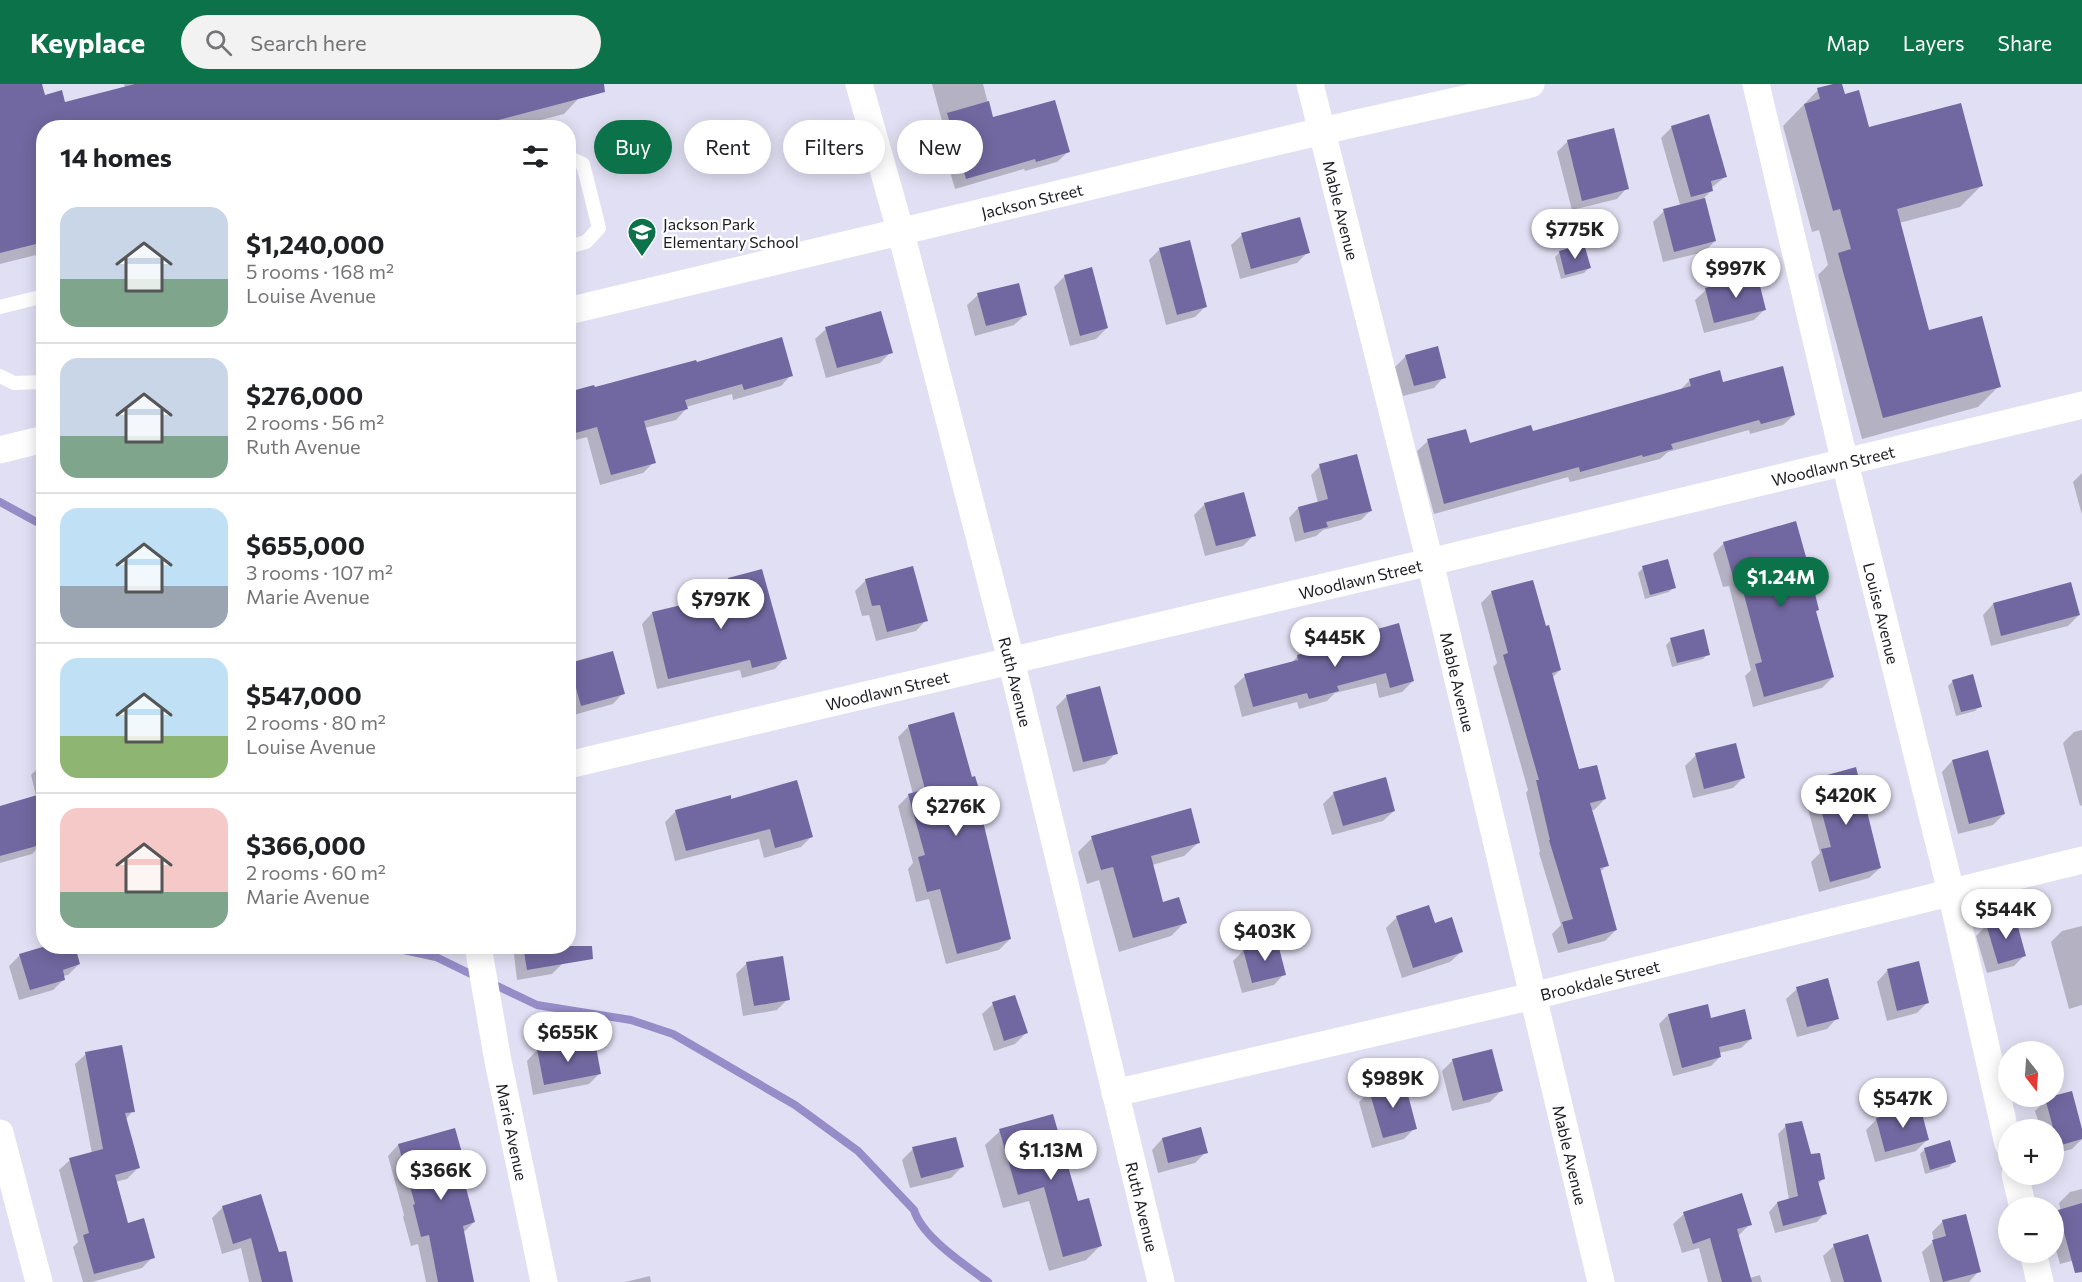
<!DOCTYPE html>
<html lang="en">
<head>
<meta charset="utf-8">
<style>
  :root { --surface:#fff; --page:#f2f2f2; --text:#202124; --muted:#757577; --line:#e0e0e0; --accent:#0c724a }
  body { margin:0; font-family:Commissioner,sans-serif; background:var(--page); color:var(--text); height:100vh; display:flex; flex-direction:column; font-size:22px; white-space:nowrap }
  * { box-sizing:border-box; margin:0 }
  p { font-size:20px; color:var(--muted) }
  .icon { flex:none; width:33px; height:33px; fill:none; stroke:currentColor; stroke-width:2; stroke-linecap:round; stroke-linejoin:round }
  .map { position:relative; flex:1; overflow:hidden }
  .side { position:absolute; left:36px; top:36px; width:540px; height:834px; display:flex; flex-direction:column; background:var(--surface); border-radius:24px; box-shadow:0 3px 15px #0003 }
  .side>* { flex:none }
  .guide { position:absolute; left:594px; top:36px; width:570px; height:54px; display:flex; gap:12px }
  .needle { width:39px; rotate:163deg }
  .fabs { position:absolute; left:1998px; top:957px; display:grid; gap:12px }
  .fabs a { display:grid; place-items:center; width:66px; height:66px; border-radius:50%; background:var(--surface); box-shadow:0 3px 15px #0003; font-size:30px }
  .price { position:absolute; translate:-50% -51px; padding:0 14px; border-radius:21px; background:#fff; color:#222; font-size:20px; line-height:39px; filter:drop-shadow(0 2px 3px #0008) }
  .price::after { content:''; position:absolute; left:50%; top:36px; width:18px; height:14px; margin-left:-9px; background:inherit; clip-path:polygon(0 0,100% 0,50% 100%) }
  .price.active { background:var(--accent); color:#fff }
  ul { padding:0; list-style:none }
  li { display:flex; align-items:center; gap:18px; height:150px; padding:0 24px }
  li+li { border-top:2px solid var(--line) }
  li span { display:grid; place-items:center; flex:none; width:168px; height:120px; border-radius:18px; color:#555 }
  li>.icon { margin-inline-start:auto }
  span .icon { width:72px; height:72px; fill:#fffc; stroke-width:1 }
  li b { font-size:26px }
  h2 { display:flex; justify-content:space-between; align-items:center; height:72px; padding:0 24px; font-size:26px }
  .chip { padding:0 21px; border-radius:27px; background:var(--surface); box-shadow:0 3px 15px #0003; font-size:21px; line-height:54px }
  .chip.active { background:var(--accent); color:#fff }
  header { display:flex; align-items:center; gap:36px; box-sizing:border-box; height:84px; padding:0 30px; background:var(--accent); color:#fff }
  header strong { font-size:28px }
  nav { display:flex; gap:33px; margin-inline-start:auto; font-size:21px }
  .search { width:420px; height:54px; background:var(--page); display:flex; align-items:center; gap:15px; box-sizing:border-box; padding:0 21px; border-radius:33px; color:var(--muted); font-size:22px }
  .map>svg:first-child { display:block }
  .shadow { fill:#0003 }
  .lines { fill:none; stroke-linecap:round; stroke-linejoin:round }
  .stream { stroke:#958cc8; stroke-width:8 }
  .building { fill:#7268a1 }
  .service { stroke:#fff; stroke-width:14 }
  .minor { stroke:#fff; stroke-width:27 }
  .labels { text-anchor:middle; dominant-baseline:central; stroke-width:4.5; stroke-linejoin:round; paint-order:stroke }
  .street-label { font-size:16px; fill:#1c1b22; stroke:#fff }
  .poi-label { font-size:16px; fill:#1c1b22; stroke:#fff; text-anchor:start }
</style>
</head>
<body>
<header>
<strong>Keyplace</strong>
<div class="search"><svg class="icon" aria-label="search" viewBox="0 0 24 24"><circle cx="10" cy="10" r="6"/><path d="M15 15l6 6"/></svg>Search here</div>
<nav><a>Map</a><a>Layers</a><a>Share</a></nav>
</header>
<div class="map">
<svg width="2082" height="1198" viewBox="0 0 2082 1198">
  <rect width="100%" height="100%" fill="#e1dff3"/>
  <g class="shadow">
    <path d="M0 0H40L44 13 64 20 125 4 124 0H576L580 13 564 30 510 44H44V169L0 180Z"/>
    <path d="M932 0H983L992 35 1068 68 1057 78 1025 87 1024 85 955 105 937 41 942 37Z"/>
    <path d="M1841 0 1844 12 1868 44 1981 102 1960 123 1899 139 1928 248 1999 302 1978 323 1862 355 1818 191 1828 181 1819 146 1812 148 1783 42 1818 6Z"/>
    <path d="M1672 43 1725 93 1711 104 1712 106 1704 114 1715 157 1704 168 1663 178 1653 138 1664 127 1680 121 1661 54Z"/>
    <path d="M1568 57 1627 104 1617 115 1572 126 1557 68Z"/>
    <path d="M1242 151 1308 168 1297 179 1240 195 1231 161Z"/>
    <path d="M1160 165 1206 222 1195 233 1166 241 1149 176Z"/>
    <path d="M1560 168 1589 184 1584 189 1561 195 1555 173Z"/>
    <path d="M1065 192 1107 244 1096 255 1070 262 1054 203Z"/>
    <path d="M1706 206 1764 226 1754 236 1704 249 1695 216Z"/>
    <path d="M978 211 1025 231 1014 241 975 252 967 221Z"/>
    <path d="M826 245 891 268 880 279 826 294 815 255Z"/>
    <path d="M1406 272 1444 293 1434 304 1403 312 1395 283Z"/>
    <path d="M696 279 791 291 781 302 733 316 732 310 686 323V325L676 336 645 344 654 378 643 389 600 401 587 353 568 358V310Z"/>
    <path d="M1690 296 1794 331 1783 341 1750 350 1749 346 1668 368 1660 375 1570 398 1568 393 1434 430 1417 367 1428 357 1469 361 1532 348 1679 307Z"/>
    <path d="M1320 382 1371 426 1361 436 1323 446 1316 452 1295 458 1289 434 1298 424 1318 419 1311 391Z"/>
    <path d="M2082 389V431L2073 398Z"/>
    <path d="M1205 420 1254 451 1243 462 1205 472 1194 431Z"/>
    <path d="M1724 459 1815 528 1833 593 1822 604 1753 623 1745 592 1751 586 1729 502 1723 503 1713 470Z"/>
    <path d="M1643 484 1674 503 1669 508 1645 515 1638 489Z"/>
    <path d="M729 495 785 574 775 585 742 594 740 586 657 605 642 540 652 529 720 513 718 506Z"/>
    <path d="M866 496 926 536 916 547 876 557 869 531 862 532 855 507Z"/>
    <path d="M1492 508 1560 586 1552 594 1578 687 1605 715 1594 726H1590L1607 781 1600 788 1616 846 1605 857 1558 869 1552 850 1561 841 1539 769 1540 767 1526 709 1528 706 1493 583 1497 579 1481 519Z"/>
    <path d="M1993 520 2079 531 2068 542 1991 562 1983 531Z"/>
    <path d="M1364 550 1413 597 1402 608 1379 614 1376 599 1335 609 1327 617 1299 625 1297 618 1242 633 1234 602 1245 592 1290 580 1298 572 1359 555Z"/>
    <path d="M1671 556 1708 570 1703 575 1672 583 1666 561Z"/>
    <path d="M570 580 623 609 613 620 570 632 568 625Z"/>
    <path d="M1953 597 1980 622 1975 627 1956 632 1948 602Z"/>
    <path d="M1067 612 1116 669 1105 680 1073 688 1056 623Z"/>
    <path d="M909 642 971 694 980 714 977 718 1010 855 999 866 946 880 929 815 916 818 908 785 913 779 898 722 909 711 913 710 898 653Z"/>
    <path d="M2082 646V721L2080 722 2063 659 2074 648Z"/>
    <path d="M1696 671 1744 693 1733 704 1693 714 1685 682Z"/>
    <path d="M1952 677 2004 730 1993 741 1958 750 1942 688Z"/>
    <path d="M42 680H44V723L39 724 31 691Z"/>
    <path d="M1813 696 1880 784 1869 794 1819 808 1811 778 1820 769 1803 707Z"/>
    <path d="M1334 709 1394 727 1383 737 1332 751 1323 720Z"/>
    <path d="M730 717 811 753 801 763 764 774 759 755 675 777 665 738 676 727Z"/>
    <path d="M0 723 42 759 32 770 0 779Z"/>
    <path d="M1092 754 1199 758 1184 772 1152 781 1162 820 1185 838 1171 852 1119 868 1099 796 1087 800 1078 768Z"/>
    <path d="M1397 833 1434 841 1461 868 1450 878 1402 894 1386 844Z"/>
    <path d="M1987 841 2025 871 2014 882 1987 889 1976 852Z"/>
    <path d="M2082 842V921L2069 925 2051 858 2062 847Z"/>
    <path d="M513 862H560L563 879 552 890 517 896Z"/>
    <path d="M1244 866 1284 890 1274 901 1242 909 1233 877Z"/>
    <path d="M20 871 79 880 68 891 63 892 64 895 53 906 19 916 9 882Z"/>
    <path d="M747 879 788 915 777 926 743 932 736 890Z"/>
    <path d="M1918 879 1928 918 1917 929 1887 937 1877 898 1887 887Z"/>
    <path d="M1797 905 1837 934 1827 945 1797 953 1786 915Z"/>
    <path d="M993 920 1026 949 1015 960 994 967 982 930Z"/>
    <path d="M1706 921 1710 936 1751 955 1741 964 1719 969 1720 973 1711 982 1673 992 1659 940 1668 931Z"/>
    <path d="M537 966 600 989 589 1000 533 1011 527 977Z"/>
    <path d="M86 970 133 1027 125 1036 138 1084 127 1095 115 1098 127 1140 153 1173 142 1184 92 1198H83L73 1163 78 1158 59 1086 70 1076 92 1070 75 980Z"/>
    <path d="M1453 976 1501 1007 1490 1018 1452 1027 1442 987Z"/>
    <path d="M1370 1007 1415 1044 1404 1055 1372 1064 1359 1018Z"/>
    <path d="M2046 1016 2082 1050V1055L2072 1065 2054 1070V1046H2041L2035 1027Z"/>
    <path d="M1877 1035 1927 1056 1916 1067 1875 1078 1866 1046Z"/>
    <path d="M1786 1042 1810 1072 1823 1095 1818 1100 1825 1129 1817 1138 1775 1149 1769 1128 1777 1119 1789 1116 1778 1050Z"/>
    <path d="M1199 1045 1206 1068 1195 1079 1158 1089 1152 1066 1162 1055Z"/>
    <path d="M1000 1047 1100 1162 1086 1176 1049 1187 1029 1117 1003 1124 985 1061Z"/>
    <path d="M398 1061 464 1083 460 1087 474 1138 463 1149 472 1198H426L418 1160 411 1162 403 1133 404 1131 388 1072Z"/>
    <path d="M913 1065 962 1083 951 1094 910 1104 902 1076Z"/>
    <path d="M1925 1065 1954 1078 1949 1083 1925 1090 1920 1070Z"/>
    <path d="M2082 1105V1174L2060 1180 2054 1159V1132L2061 1127 2059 1119 2070 1108Z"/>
    <path d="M223 1123 278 1170 290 1198H249L241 1164 222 1170 212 1134Z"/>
    <path d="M1684 1130 1750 1140 1738 1152 1750 1194 1760 1191 1762 1198H1708L1699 1164 1682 1169 1673 1140Z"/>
    <path d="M1943 1137 1979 1187 1969 1198H1930L1922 1168 1934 1157 1932 1148Z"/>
    <path d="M1834 1162 1880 1198H1831L1823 1172Z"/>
    <path d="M650 1192 651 1198H625Z"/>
  </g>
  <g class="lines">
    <g class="stream">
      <path d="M0 418 44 442"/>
      <path d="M385 862 436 873 479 894"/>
      <path d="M491 899 537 921 631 936 673 950 795 1021 858 1067 914 1126C922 1153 965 1181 988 1198"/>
    </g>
  </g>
  <g class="building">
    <path d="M0 0H42L45 11 62 6 65 18 135 0H604L605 8 468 44H44V158L0 169Z"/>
    <path d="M1833 0H1842L1845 10 1859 6 1869 43 1961 19 1983 102 1897 125 1929 246 1982 232 2001 303 1883 334 1838 169 1851 165 1840 125 1833 127 1804 20 1820 15 1817 4Z"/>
    <path d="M1055 16 1070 68 1036 78 1035 75 966 95 947 29 989 17 993 33Z"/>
    <path d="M1709 30 1727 93 1711 97 1713 107 1691 113 1671 42Z"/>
    <path d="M1614 44 1629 105 1582 117 1567 56Z"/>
    <path d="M1705 114 1716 157 1674 168 1663 125Z"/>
    <path d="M1300 133 1310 169 1251 185 1241 149Z"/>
    <path d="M1190 156 1207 223 1177 231 1159 164Z"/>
    <path d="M1584 160 1591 184 1565 191 1559 167Z"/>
    <path d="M1092 183 1108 244 1080 252 1064 191Z"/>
    <path d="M1757 190 1766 226 1714 239 1705 204Z"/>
    <path d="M1019 199 1027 231 986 242 977 209Z"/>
    <path d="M881 227 893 269 837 284 825 243Z"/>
    <path d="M782 253 793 292 744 306 742 300 685 316 688 325 644 337 656 379 611 391 597 343 568 351V308L594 301 595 303 696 276 697 278Z"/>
    <path d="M1438 262 1446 294 1414 302 1405 271Z"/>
    <path d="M1783 282 1795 331 1761 340 1759 336 1671 360 1673 365 1643 373 1642 371 1580 388 1579 383 1444 420 1427 355 1466 345 1470 359 1531 341 1533 347 1691 302 1689 295 1720 286 1723 298Z"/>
    <path d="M1357 370 1372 427 1326 438 1328 443 1304 449 1298 423 1328 415 1319 380Z"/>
    <path d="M1244 408 1256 452 1216 462 1204 419Z"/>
    <path d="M1796 437 1806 473 1819 526 1816 527 1834 593 1764 613 1755 580 1762 578 1739 492 1733 493 1723 458Z"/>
    <path d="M1668 475 1676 504 1650 511 1642 482Z"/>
    <path d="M913 482 928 537 887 548 880 521 872 522 865 495Z"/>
    <path d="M762 485 787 575 752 584 750 576 668 595 652 528 732 509 728 494Z"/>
    <path d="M1533 496 1546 542 1549 541 1561 586 1552 589 1579 685 1597 681 1606 715 1590 719 1609 782 1600 784 1617 846 1568 860 1562 838 1573 835 1549 756H1550L1536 696H1539L1503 571 1508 569 1491 507Z"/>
    <path d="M2071 498 2080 531 2001 552 1993 519Z"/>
    <path d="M1399 539 1414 597 1390 604 1386 589 1337 602 1339 607 1309 615 1307 609 1253 623 1244 590 1298 576 1297 571 1364 552 1363 549Z"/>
    <path d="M1704 545 1710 571 1677 579 1670 554Z"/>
    <path d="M613 567 625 610 581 622 569 579Z"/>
    <path d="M1973 590 1982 623 1961 628 1952 596Z"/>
    <path d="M1100 602 1118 670 1083 678 1066 611Z"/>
    <path d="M954 628 972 693 975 692 982 715 978 716 1011 855 957 870 940 805 927 808 918 773 925 771 908 710 925 705 908 641Z"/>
    <path d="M1736 659 1745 694 1704 705 1695 669Z"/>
    <path d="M1988 666 2005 730 1969 740 1952 676Z"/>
    <path d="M1856 683 1881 784 1830 798 1821 765 1831 763 1813 695Z"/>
    <path d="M1386 693 1395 727 1343 742 1333 708Z"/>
    <path d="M797 696 813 753 775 764 770 745 686 767 675 726 731 711V715Z"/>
    <path d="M44 709V760L0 772V722Z"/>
    <path d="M1191 724 1200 759 1151 772 1163 818 1179 813 1187 839 1133 854 1113 783 1101 786 1091 752Z"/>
    <path d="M1429 821 1435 839 1452 833 1463 868 1413 884 1396 832Z"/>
    <path d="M2015 832 2026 872 1998 880 1986 840Z"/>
    <path d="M1277 856 1286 891 1252 899 1243 865Z"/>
    <path d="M46 862H75L80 880 63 886 65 896 30 906 19 870Z"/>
    <path d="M523 862H592L593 875 527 886Z"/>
    <path d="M783 872 790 916 754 922 746 878Z"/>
    <path d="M1919 877 1929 919 1897 927 1887 885Z"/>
    <path d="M1828 894 1839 935 1807 943 1796 903Z"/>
    <path d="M1015 911 1028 949 1004 957 992 918Z"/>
    <path d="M1708 920 1711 934 1745 925 1752 955 1719 963 1721 973 1682 984 1668 930Z"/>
    <path d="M578 957 580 966 596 963 601 990 544 1001 537 965Z"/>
    <path d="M122 961 135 1028 125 1029 140 1084 115 1091 128 1139 144 1134 155 1174 94 1190 83 1151 89 1149 69 1074 103 1065 85 968Z"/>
    <path d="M1492 965 1503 1007 1463 1017 1452 975Z"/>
    <path d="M1404 996 1417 1045 1383 1054 1369 1006Z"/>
    <path d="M2072 1007 2082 1045V1055L2058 1062 2045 1014Z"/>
    <path d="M1920 1022 1929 1056 1885 1068 1876 1034Z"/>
    <path d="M1053 1030 1078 1117 1089 1114 1102 1162 1063 1173 1044 1103 1018 1111 999 1045Z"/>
    <path d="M1802 1037 1811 1070 1820 1069 1825 1095 1818 1097 1827 1130 1783 1142 1777 1118 1798 1112 1785 1040Z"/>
    <path d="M1201 1043 1208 1069 1168 1079 1162 1054Z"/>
    <path d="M455 1044 466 1083 461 1085 475 1138 463 1142 474 1198H438L429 1151 421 1153 413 1121 415 1120 398 1060Z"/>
    <path d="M956 1053 964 1083 921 1094 912 1063Z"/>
    <path d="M1950 1056 1956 1078 1930 1086 1924 1064Z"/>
    <path d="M1742 1109 1752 1141 1737 1145 1752 1198H1722L1710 1154 1693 1160 1683 1128Z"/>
    <path d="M261 1110 279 1168 286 1167 293 1198H262L251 1154 233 1160 222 1122Z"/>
    <path d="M2082 1119V1188L2075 1189 2058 1126Z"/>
    <path d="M1966 1130 1981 1188 1943 1198 1932 1156 1946 1152 1942 1136Z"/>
    <path d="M1868 1150 1882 1198H1844L1833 1160Z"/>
  </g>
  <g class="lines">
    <g class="service">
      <path d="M568 73 583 80 599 144 586 158 568 163"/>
      <path d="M0 223 44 212"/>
      <path d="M0 292 14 299 44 298"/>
    </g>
    <g class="minor">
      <path id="s1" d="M859 0 901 149 1011 576 1161 1198"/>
      <path id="s2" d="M1310 0 1430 478 1601 1198"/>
      <path id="s3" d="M1756 0 1845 379 1951 808 2008 1060"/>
      <path id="s4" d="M568 227 1322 47 1531 0"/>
      <path d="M0 366 44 355"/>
      <path id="s5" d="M568 681 1430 478 2082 321"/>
      <path id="s6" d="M478 862 498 977 544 1198"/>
      <path id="s7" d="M1115 1009 1533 912 2082 776"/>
      <path d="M0 1049 39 1198"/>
      <path d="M2015 1090 2023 1124"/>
      <path d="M2033 1168 2040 1198"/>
    </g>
  </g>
  <defs>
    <g id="school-pin" transform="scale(1.5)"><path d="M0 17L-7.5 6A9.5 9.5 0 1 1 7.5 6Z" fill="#0c724a" stroke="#fff"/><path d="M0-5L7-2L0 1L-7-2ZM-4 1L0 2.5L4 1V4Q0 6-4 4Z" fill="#fff"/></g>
  </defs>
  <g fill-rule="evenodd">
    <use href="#school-pin" x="642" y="148"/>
  </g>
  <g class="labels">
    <g class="street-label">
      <text stroke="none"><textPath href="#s4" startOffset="477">Jackson Street</textPath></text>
      <text stroke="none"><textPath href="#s2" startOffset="130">Mable Avenue</textPath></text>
      <text stroke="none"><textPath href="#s5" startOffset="1300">Woodlawn Street</textPath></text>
      <text stroke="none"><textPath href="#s5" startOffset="814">Woodlawn Street</textPath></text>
      <text stroke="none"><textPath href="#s3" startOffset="544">Louise Avenue</textPath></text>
      <text stroke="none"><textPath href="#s1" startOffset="618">Ruth Avenue</textPath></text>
      <text stroke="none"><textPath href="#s2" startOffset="616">Mable Avenue</textPath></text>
      <text stroke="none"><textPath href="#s5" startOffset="328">Woodlawn Street</textPath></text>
      <text stroke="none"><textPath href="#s7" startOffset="498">Brookdale Street</textPath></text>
      <text stroke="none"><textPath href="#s6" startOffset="189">Marie Avenue</textPath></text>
      <text stroke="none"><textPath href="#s2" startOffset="1102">Mable Avenue</textPath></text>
      <text stroke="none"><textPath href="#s1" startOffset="1158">Ruth Avenue</textPath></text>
    </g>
    <g class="poi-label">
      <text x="663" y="139">Jackson Park<tspan x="663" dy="18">Elementary School</tspan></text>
    </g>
  </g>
</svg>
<div class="fabs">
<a><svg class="needle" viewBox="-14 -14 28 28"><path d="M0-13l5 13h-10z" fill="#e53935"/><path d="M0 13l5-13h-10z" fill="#757577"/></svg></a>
<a>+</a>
<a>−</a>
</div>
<b class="price" style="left:1575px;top:176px">$775K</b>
<b class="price" style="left:1736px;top:215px">$997K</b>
<b class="price active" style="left:1781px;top:524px">$1.24M</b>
<b class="price" style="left:721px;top:546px">$797K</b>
<b class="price" style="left:1335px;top:584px">$445K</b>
<b class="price" style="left:1846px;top:742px">$420K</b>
<b class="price" style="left:956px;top:753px">$276K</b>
<b class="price" style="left:2006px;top:856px">$544K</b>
<b class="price" style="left:1265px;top:878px">$403K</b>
<b class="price" style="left:568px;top:979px">$655K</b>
<b class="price" style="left:1393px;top:1025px">$989K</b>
<b class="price" style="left:1903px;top:1045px">$547K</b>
<b class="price" style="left:1051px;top:1097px">$1.13M</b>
<b class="price" style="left:441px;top:1117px">$366K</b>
<div class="guide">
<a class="chip active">Buy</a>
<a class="chip">Rent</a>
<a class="chip">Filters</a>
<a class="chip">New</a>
</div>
<section class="side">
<h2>14 homes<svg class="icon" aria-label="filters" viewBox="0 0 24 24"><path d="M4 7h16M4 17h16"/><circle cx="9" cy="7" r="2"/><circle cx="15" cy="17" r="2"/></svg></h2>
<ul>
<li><span style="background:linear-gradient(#c9d6e8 60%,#7fa58c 0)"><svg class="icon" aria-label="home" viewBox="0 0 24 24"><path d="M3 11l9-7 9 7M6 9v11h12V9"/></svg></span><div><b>$1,240,000</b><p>5 rooms · 168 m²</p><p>Louise Avenue</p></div></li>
<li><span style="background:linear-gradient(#c9d6e8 65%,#7fa58c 0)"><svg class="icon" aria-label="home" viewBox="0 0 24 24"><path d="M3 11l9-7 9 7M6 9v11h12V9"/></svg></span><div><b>$276,000</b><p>2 rooms · 56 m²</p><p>Ruth Avenue</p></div></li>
<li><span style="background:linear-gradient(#bfe0f5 65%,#9aa5b1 0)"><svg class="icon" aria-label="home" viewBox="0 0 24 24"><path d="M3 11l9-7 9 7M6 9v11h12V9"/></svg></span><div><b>$655,000</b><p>3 rooms · 107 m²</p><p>Marie Avenue</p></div></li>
<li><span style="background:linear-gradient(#bfe0f5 65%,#8fb573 0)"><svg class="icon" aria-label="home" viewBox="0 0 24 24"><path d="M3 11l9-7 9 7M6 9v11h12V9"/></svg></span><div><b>$547,000</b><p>2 rooms · 80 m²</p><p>Louise Avenue</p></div></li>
<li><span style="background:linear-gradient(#f6c9c9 70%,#7fa58c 0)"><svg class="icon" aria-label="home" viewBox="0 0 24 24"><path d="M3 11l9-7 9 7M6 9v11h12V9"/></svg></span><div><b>$366,000</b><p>2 rooms · 60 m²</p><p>Marie Avenue</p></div></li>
</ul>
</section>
</div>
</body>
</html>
